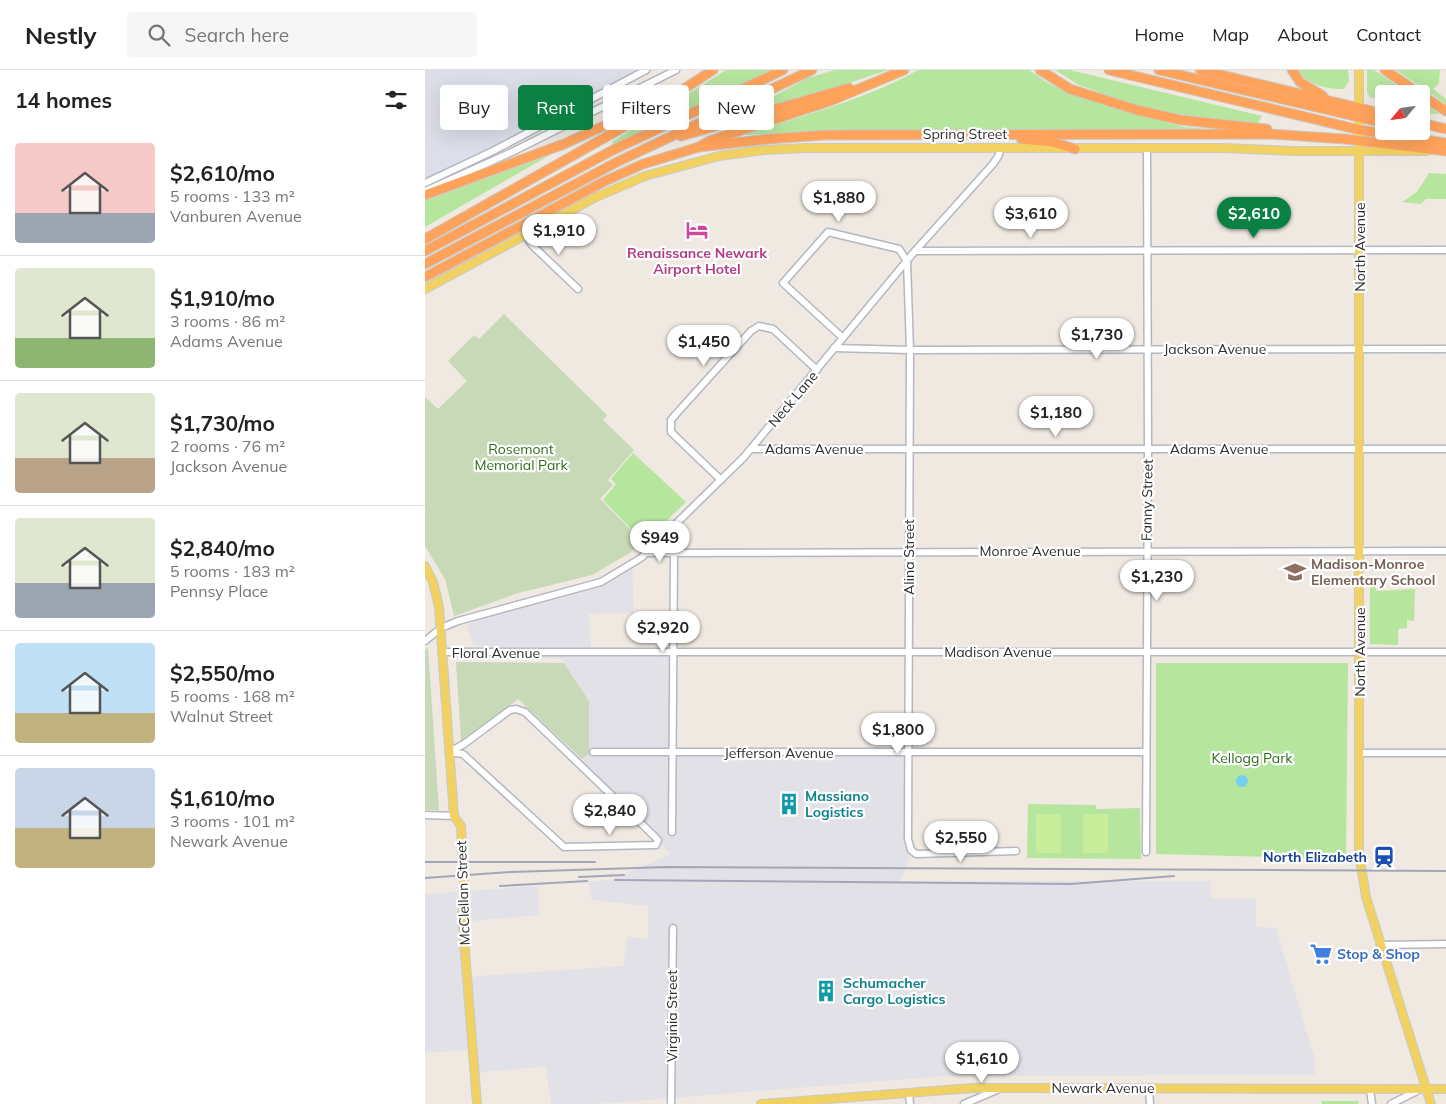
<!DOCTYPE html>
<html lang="en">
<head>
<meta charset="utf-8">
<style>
  :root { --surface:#fff; --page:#f6f6f6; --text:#222; --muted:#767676; --line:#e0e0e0; --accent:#0b8043 }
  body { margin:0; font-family:Mulish,sans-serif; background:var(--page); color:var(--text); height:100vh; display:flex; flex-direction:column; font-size:19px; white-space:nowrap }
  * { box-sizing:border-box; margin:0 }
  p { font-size:16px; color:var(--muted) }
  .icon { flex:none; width:28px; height:28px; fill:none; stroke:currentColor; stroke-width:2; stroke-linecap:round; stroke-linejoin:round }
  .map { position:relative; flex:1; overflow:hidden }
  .drawer { display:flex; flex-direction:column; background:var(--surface); width:425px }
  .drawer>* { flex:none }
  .banner { position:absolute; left:15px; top:15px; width:475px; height:45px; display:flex; gap:10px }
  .needle { width:32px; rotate:241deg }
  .fabs { position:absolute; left:950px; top:15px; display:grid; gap:10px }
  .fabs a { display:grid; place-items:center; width:55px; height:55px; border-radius:5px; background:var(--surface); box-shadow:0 5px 20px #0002; font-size:25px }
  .price { position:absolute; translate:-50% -42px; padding:0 11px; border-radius:18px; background:#fff; color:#222; font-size:16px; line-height:32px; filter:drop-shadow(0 1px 2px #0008) }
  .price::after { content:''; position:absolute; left:50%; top:30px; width:15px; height:11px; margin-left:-8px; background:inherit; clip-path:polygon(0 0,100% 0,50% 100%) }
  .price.on { background:var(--accent); color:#fff }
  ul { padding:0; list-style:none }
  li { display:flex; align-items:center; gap:15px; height:125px; padding:0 15px }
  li+li { border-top:1px solid var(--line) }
  li span { display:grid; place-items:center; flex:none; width:140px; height:100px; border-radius:5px; color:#555 }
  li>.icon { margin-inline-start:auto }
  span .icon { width:60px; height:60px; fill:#fffc; stroke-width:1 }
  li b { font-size:21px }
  h2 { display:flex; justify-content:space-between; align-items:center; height:60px; padding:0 15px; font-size:21px }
  .tag { padding:0 18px; border-radius:5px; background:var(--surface); box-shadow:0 5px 20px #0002; font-size:18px; line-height:45px }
  .tag.on { background:var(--accent); color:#fff }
  header { display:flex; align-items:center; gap:30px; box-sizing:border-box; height:70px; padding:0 25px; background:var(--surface); border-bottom:1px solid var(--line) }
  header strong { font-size:24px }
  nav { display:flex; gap:28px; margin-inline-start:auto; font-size:18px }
  .search { width:350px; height:45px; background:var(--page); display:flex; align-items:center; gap:12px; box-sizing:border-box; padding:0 18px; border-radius:5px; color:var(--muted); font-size:19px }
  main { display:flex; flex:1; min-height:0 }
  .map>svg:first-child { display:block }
  .industrial { fill:#e3e1e8 }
  .airport { fill:#dcdee8 }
  .green { fill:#b6e59e }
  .cemetery { fill:#c8d9b8 }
  .pitch { fill:#c9ec9a }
  .water { fill:#75cff0 }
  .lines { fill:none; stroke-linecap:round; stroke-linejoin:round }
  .minor-casing { stroke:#b4b7c1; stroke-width:9 }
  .major-casing { stroke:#c9c9c9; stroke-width:10 }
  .highway-casing { stroke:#c9c9c9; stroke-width:11 }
  .minor { stroke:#fff; stroke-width:6 }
  .major { stroke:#f2d163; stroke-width:8 }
  .highway { stroke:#ffa35c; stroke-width:9 }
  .rail { stroke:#a3a6b8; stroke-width:2 }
  .labels { text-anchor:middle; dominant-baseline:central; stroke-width:4.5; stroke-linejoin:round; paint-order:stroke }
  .street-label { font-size:14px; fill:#2e2e2e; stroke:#fff }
  .hotel-label { font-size:14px; font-weight:bold; fill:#b23c85; stroke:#fff }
  .park-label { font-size:14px; fill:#2c6e1b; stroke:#fff }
  .education-label { font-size:14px; font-weight:bold; fill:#785e54; stroke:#fff; text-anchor:start }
  .culture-label { font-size:14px; font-weight:bold; fill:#0d838f; stroke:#fff; text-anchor:start }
  .transit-label { font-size:14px; font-weight:bold; fill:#164399; stroke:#fff; text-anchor:end }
  .shop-label { font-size:14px; font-weight:bold; fill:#366cbe; stroke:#fff; text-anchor:start }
</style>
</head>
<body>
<header>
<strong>Nestly</strong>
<div class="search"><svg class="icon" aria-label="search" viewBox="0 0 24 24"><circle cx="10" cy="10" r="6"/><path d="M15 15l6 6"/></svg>Search here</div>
<nav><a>Home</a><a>Map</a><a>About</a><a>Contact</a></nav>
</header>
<main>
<section class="drawer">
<h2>14 homes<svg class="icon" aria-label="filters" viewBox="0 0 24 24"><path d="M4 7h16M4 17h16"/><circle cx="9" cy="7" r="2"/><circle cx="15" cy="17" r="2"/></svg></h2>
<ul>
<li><span style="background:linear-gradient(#f6c9c9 70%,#9aa5b1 0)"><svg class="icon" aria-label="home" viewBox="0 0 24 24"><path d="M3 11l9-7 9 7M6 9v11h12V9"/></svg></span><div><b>$2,610/mo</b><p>5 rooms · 133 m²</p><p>Vanburen Avenue</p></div></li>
<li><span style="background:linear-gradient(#dfe7d0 70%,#8fb573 0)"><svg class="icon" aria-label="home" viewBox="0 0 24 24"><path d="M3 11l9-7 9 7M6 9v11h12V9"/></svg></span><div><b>$1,910/mo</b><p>3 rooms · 86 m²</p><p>Adams Avenue</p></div></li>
<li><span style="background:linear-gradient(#dfe7d0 65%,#b9a48a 0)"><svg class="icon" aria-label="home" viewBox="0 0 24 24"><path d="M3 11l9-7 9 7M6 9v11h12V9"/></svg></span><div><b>$1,730/mo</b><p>2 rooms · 76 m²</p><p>Jackson Avenue</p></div></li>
<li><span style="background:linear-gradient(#dfe7d0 65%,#9aa5b1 0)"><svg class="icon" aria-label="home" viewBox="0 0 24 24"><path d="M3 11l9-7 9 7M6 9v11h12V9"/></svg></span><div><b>$2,840/mo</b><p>5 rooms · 183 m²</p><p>Pennsy Place</p></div></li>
<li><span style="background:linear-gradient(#bfe0f5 70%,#c2b280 0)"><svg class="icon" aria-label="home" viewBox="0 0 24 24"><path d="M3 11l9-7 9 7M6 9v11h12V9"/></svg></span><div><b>$2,550/mo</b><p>5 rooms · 168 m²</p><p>Walnut Street</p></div></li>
<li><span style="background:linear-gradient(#c9d6e8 60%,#c2b280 0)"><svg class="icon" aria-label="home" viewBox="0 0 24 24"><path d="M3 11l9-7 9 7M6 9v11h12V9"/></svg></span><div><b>$1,610/mo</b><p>3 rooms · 101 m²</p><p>Newark Avenue</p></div></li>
</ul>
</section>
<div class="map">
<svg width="1021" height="1034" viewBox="0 0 1021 1034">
  <rect width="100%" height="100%" fill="#efe9e1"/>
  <path class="industrial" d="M207 493 209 543 164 544 166 583H245V681L483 683 484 789 475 811H786V829H831V857L851 858 890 990V1005L521 1006 171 1034H126L121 996 49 1003 47 979 0 983V824L113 816 114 845 36 852 38 907 198 896 203 867 223 869V836L167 830 163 811 187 810 246 784 154 692 164 683V631L137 589 114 588 48 575 42 555 70 539 194 505Z"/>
  <path class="airport" d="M0 0H231L75 78 0 113Z"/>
  <g class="green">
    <path d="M301 0H351L189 76 187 72Z"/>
    <path d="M410 0H463L397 22 313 45 383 8Z"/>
    <path d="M493 0H604L621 12 662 29 759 57 797 60 414 61 318 65C376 46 440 30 493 0Z"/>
    <path d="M630 0H645L837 46 832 55 724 40 654 15Z"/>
    <path d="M871 0H923L924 11 919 19C900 20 884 14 871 0Z"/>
    <path d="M942 0H949L985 24H959V32L945 27 942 22Z"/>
    <path d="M971 0H1015L1014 13 1008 19 1021 29V34Z"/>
    <path d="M996 31 1014 44 996 43Z"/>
    <path d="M125 85 0 157V131Z"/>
    <path d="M1004 103 1021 104V129H1001L996 134 977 132 992 122Z"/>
    <path d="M208 383 261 432 219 472 178 430 191 414 186 409Z"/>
    <path d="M945 511H951V521L990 519 989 551 982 550V558L973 559V575L945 574Z"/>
    <path d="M731 593H923L921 789 731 784Z"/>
    <path d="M603 734 671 735V739L715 738 716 789 602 788Z"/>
    <path d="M897 1031H933L934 1034H897Z"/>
  </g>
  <g class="cemetery">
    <path d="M79 244 182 345 178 350 209 380 183 410 188 415 175 429 218 472 203 484 167 505 93 523 29 546 20 509 0 476V327L13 339 42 311 23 291 49 265 54 269Z"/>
    <path d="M3 577 14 740H0V580Z"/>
    <path d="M31 592 139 593 164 631V684L157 689 93 629 39 671 36 670Z"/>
  </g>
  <g class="pitch">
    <rect x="611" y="744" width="25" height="39"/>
    <rect x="658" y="744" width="25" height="39"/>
  </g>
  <circle class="water" cx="817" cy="711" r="6"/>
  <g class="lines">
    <g class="minor-casing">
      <g id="minor">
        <path d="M0 113 68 81 221 0"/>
        <path d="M0 121 87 82 251 0"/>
        <path d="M100 165 108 176 153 219"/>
        <path d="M490 181 1021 180"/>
        <path d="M418 268 358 213 403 162 474 179 482 191 485 280 483 769 486 780 491 784 591 781"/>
        <path d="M409 278 485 280 1021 279"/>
        <path d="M326 379H1021"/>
        <path d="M296 410 246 362V350L251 344 326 261 334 256 348 259 392 300"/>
        <path d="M221 483 1021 481"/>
        <path d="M0 571 16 558 33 551 176 512 216 488 319 387 490 181 568 94 574 85 575 78"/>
        <path d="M17 582H1021"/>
        <path d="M91 639 100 642 227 764 233 770 231 775 139 777 38 684 24 682 39 674 85 640Z"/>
        <path d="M168 682H721"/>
        <path d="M934 683H1021"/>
        <path d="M0 745 29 746"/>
        <path d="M247 762 249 483"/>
        <path d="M721 782 723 379 722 78"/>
        <path d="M955 875 1021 874"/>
        <path d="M724 1018 725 1034"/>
        <path d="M945 1020 947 1034"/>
        <path d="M484 1024 485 1034"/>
        <path d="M246 1034 248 858"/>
        <path d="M539 1034 574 1019"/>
        <path d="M966 1034 994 1020"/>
      </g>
    </g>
    <g class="major-casing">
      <g id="major">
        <path d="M934 0V783L941 827 1006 1034"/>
        <path d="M0 219 169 128 220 106 294 86 338 80 382 78H798L869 81H1002"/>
        <path d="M0 496 8 512 14 537 29 746 36 756 40 834 37 843 52 1034"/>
        <path d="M336 1034 548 1018 1021 1019"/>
      </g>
    </g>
    <g class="highway-casing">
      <g id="highway">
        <path d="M615 0 645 19 712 40 756 50 842 59"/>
        <path d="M684 0 935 60 1021 73"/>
        <path d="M734 0 959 53"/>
        <path d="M775 0 959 44"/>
        <path d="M867 0 875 12 898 26"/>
        <path d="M960 0 995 24"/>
        <path d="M996 25 1021 41"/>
        <path d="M996 53 1021 59"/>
        <path d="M256 66 424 18"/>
        <path d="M596 69 628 72 650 79"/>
        <path d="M274 77 344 69 400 65 844 64 920 69 1021 81"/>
        <path d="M0 125 139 74 229 33"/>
        <path d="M0 169 211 50 288 0"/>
        <path d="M0 181 188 80 358 0"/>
        <path d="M0 194 192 92 387 0"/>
        <path d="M0 207 180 111 218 94 274 77 284 71 405 31 479 0"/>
      </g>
    </g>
    <use href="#minor" class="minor"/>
    <use href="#major" class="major"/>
    <use href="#highway" class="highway"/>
    <g class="rail">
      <path d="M0 792H170"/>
      <path d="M154 807 199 805"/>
      <path d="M0 808 86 802 242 797 1021 801"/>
      <path d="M190 810 646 814 749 806"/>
      <path d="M75 816 162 811"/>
    </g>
  </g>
  <defs>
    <g id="hotel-bare" transform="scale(1.725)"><path d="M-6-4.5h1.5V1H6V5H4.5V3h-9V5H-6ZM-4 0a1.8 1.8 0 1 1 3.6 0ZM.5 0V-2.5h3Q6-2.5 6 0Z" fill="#d1479c" stroke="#fff" stroke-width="2.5" paint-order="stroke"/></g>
    <g id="school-bare" transform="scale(1.725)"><path d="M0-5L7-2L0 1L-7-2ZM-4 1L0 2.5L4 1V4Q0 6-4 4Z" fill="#8d6e63" stroke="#fff" stroke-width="2.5" paint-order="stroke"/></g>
    <g id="building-bare" transform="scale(1.725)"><path d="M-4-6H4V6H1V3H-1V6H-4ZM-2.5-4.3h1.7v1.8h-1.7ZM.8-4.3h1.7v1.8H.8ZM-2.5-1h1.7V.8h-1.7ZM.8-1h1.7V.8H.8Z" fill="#0f9aa8" stroke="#fff" stroke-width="2.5" paint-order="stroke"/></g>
    <g id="station-bare" transform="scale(1.725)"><path d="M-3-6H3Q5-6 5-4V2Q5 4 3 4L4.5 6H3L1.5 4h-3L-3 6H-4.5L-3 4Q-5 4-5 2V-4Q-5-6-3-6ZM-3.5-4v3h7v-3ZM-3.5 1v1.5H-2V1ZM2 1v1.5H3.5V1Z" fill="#1a4fb4" stroke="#fff" stroke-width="2.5" paint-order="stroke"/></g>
    <g id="supermarket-bare" transform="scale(1.725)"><path d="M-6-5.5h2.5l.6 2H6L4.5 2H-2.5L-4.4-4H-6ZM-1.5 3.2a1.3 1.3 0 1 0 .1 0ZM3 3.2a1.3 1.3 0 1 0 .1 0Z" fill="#3f7fe0" stroke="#fff" stroke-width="2.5" paint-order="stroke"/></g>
  </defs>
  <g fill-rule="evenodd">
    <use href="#hotel-bare" x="272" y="160"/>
    <use href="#school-bare" x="870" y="502"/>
    <use href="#building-bare" x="364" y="734"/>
    <use href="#station-bare" x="959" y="787"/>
    <use href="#supermarket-bare" x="896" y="884"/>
    <use href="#building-bare" x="401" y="921"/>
  </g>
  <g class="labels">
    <g class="street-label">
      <text x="540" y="64">Spring Street</text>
      <text transform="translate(935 177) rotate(-90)">North Avenue</text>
      <text x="790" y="279">Jackson Avenue</text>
      <text transform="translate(368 329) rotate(-50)">Neck Lane</text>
      <text x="389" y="379">Adams Avenue</text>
      <text x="794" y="379">Adams Avenue</text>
      <text transform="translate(722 430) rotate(-89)">Fanny Street</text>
      <text x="605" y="481">Monroe Avenue</text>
      <text transform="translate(484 487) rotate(-90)">Alina Street</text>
      <text x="573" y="582">Madison Avenue</text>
      <text transform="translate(935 582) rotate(-90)">North Avenue</text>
      <text x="71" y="583">Floral Avenue</text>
      <text x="354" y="683">Jefferson Avenue</text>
      <text transform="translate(38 823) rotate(-92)">McClellan Street</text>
      <text transform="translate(247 946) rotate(-90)">Virginia Street</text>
      <text x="678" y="1018">Newark Avenue</text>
    </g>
    <g class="hotel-label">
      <text x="272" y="183">Renaissance Newark<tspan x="272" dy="16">Airport Hotel</tspan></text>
    </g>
    <g class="park-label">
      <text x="96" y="379">Rosemont<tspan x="96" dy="16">Memorial Park</tspan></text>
      <text x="827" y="688">Kellogg Park</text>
    </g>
    <g class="education-label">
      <text x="886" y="494">Madison-Monroe<tspan x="886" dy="16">Elementary School</tspan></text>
    </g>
    <g class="culture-label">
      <text x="380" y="726">Massiano<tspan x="380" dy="16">Logistics</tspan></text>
      <text x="418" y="913">Schumacher<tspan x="418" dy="16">Cargo Logistics</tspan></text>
    </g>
    <g class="transit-label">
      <text x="942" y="787">North Elizabeth</text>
    </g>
    <g class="shop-label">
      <text x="912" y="884">Stop &amp; Shop</text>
    </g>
  </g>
</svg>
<div class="fabs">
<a><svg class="needle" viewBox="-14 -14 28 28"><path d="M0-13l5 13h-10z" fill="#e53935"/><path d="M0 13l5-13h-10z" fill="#767676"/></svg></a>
</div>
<b class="price" style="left:414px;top:153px">$1,880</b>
<b class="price" style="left:606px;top:169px">$3,610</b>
<b class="price on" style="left:829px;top:169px">$2,610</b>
<b class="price" style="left:134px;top:186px">$1,910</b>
<b class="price" style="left:672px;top:290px">$1,730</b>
<b class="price" style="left:279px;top:297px">$1,450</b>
<b class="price" style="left:631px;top:368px">$1,180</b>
<b class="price" style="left:235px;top:493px">$949</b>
<b class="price" style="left:732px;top:532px">$1,230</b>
<b class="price" style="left:238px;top:583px">$2,920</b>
<b class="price" style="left:473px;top:685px">$1,800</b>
<b class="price" style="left:185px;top:766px">$2,840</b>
<b class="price" style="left:536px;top:793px">$2,550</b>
<b class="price" style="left:557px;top:1014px">$1,610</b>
<div class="banner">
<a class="tag">Buy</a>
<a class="tag on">Rent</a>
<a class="tag">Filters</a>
<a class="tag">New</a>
</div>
</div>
</main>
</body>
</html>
